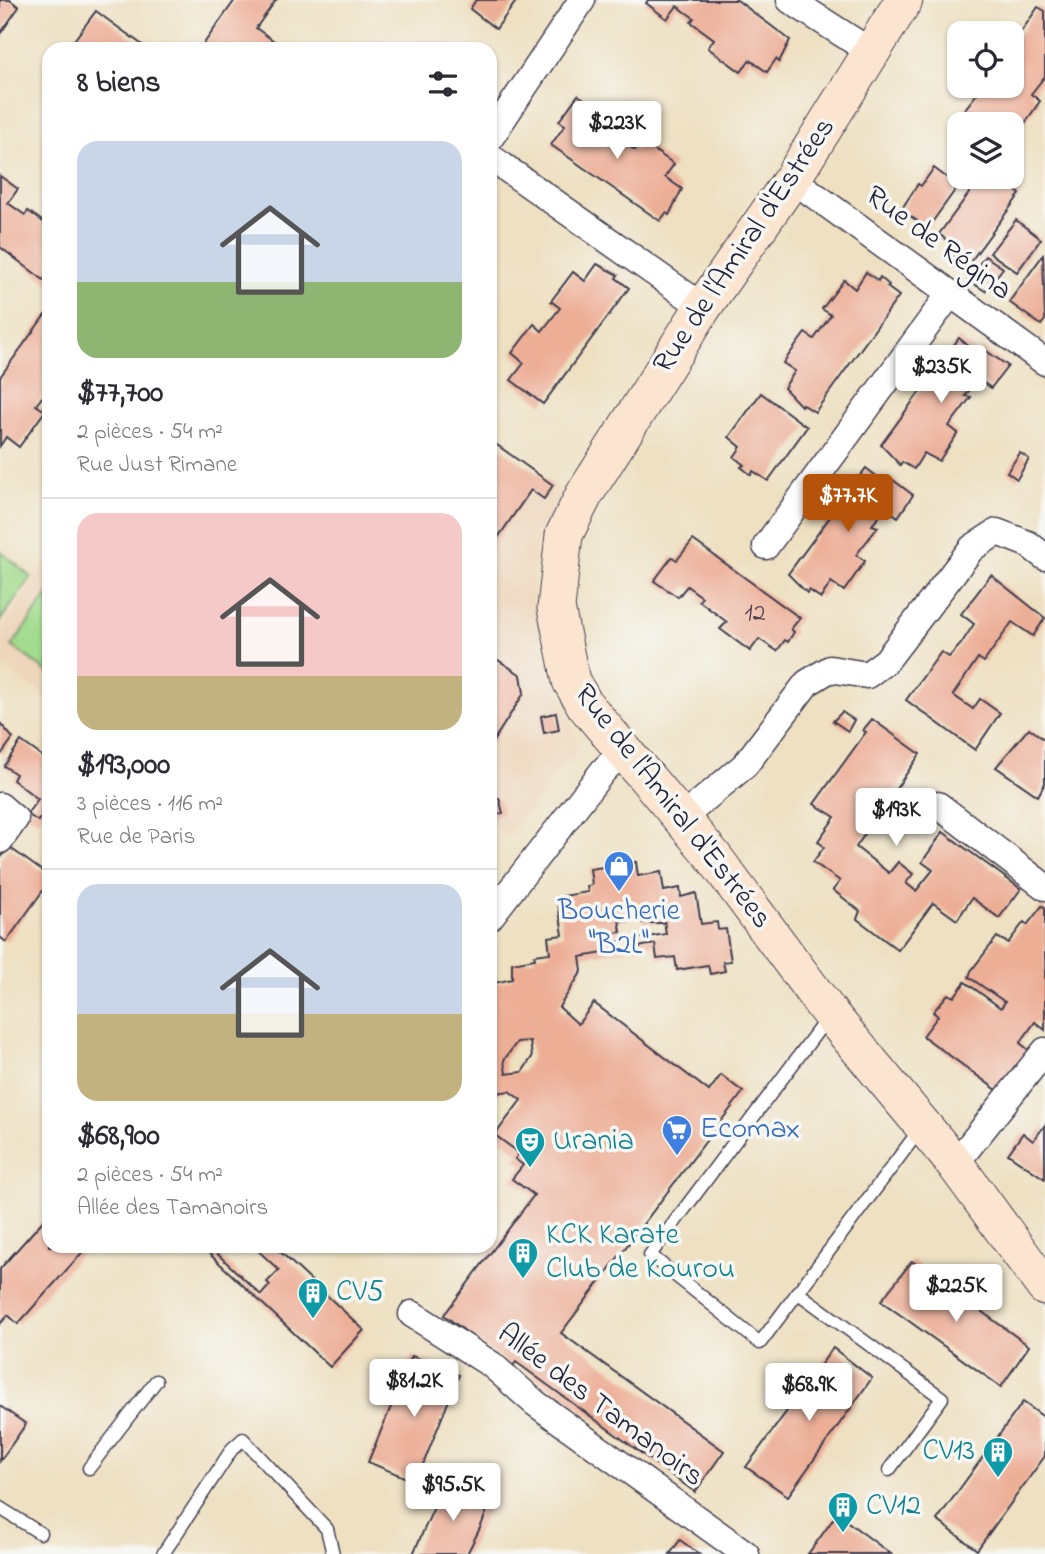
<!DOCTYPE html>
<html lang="fr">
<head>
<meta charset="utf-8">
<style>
  :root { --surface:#fff; --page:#f2f2f3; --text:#2b2b33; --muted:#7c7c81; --line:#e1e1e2; --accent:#b45309 }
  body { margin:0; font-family:"Indie Flower",sans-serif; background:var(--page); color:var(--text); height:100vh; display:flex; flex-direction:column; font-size:26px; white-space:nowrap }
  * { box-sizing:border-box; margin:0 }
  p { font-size:23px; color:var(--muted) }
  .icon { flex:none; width:38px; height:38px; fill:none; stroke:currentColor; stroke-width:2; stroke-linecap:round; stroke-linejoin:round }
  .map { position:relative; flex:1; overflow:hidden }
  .panel { position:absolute; left:42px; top:42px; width:455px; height:1211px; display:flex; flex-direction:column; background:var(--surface); border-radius:21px; box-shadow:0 2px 5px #0004 }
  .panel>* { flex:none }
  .fabs { position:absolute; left:947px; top:21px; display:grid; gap:14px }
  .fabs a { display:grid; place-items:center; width:77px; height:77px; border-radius:14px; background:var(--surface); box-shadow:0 2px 5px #0004; font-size:35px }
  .price { position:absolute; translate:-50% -60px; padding:0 16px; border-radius:7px; background:#fff; color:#222; font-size:23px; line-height:46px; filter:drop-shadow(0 2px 4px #0008) }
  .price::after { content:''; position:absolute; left:50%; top:42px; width:21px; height:16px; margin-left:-10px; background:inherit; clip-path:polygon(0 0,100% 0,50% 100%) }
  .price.active { background:var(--accent); color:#fff }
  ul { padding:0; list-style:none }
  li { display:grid; align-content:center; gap:14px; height:371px; padding:0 35px }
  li+li { border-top:2px solid var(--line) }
  li span { display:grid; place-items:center; height:217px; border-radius:21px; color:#555 }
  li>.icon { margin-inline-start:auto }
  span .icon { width:126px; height:126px; fill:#fffc; stroke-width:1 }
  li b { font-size:30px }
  h2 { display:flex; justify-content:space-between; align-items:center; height:84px; padding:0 35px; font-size:30px }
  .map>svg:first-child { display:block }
  .built { fill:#eed6bb }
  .green { fill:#a3dc8e; stroke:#627f64; stroke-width:2 }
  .building { fill:#edae96; fill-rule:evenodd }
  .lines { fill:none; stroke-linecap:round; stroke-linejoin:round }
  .lane-casing { stroke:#413e4f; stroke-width:15 }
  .street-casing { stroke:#413e4f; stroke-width:29 }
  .secondary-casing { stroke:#413e4f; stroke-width:39 }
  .lane { stroke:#fff; stroke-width:12 }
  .street { stroke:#fff; stroke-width:26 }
  .secondary { stroke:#fce5d0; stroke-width:37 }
  .labels { text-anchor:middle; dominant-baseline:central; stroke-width:7; stroke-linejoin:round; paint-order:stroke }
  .number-label { font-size:26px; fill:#554552 }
  .street-label { font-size:30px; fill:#22223b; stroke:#f6f6f2 }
  .shop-label { font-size:30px; fill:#366cbe; stroke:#f6f6f2 }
  .culture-label { font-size:30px; fill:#0d838f; stroke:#f6f6f2; text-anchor:start }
</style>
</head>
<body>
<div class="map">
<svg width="1045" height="1554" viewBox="0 0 1045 1554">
  <rect width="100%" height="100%" fill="#f6f6f2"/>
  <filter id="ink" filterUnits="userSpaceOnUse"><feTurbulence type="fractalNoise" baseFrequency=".0143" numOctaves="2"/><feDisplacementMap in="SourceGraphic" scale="14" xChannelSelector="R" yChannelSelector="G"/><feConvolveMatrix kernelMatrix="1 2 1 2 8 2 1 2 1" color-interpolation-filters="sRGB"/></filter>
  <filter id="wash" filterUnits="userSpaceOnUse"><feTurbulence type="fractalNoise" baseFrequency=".00686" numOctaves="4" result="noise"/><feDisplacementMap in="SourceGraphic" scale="28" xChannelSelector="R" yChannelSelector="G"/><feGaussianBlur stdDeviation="1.57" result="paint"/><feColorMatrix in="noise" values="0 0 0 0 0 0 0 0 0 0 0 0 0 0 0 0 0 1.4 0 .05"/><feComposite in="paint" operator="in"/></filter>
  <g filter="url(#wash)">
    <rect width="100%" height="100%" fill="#eee0c1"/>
    <g class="built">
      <path d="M490 440 564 493 535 551 533 592 541 641 580 748 507 837 490 826Z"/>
      <path d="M49 559V699L0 665V631Z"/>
    </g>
    <g class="green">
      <path d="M0 551 31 577 0 621Z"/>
      <path d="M49 593V673L12 646Z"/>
    </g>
    <g id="blocks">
      <g class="building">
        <path d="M0 0H10L19 7 0 34Z"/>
        <path d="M235 0H276L256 28 278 44 274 49H200Z"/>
        <path d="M476 0H517L496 29 470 9Z"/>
        <path d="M648 0H737L790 40 779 62 776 59 767 72 750 60 741 72 708 48 714 39 691 22 694 18 677 6 667 19 646 3Z"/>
        <path d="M1038 7 1045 11V76L1031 94 1040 101 1021 129 1006 121 1004 124H966L958 118 983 86H1012V45Z"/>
        <path d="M96 11 108 20 148 49H80L72 43Z"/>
        <path d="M578 95 601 110 592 124 635 150 641 141 674 164 665 177 682 189 669 215 666 213 660 221 551 145 565 125 559 121Z"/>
        <path d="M934 168 958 186 928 228 901 210 918 184 921 186Z"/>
        <path d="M0 176 18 189 8 203 25 215 28 211 49 226V284L0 247Z"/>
        <path d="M981 177H997L1020 194 968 265 953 255 958 249 939 234Z"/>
        <path d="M1016 220 1041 239 1017 272 990 253Z"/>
        <path d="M1043 255 1045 320 1041 325 1009 302Z"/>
        <path d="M985 256 1003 268 985 291 968 280Z"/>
        <path d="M597 264 618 275 616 278 629 288 543 404 511 380 524 363 512 353 534 324 542 331 560 308 551 301 573 272 585 281Z"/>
        <path d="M866 272 878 281 880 277 889 285 887 287 899 296 815 412 802 404 801 406 784 388 795 371 783 363 805 333 814 339 831 315 822 309 844 280 855 289Z"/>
        <path d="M45 315 49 318V400L43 396 36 405 45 411 19 447 6 437 0 446V377Z"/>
        <path d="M959 338 977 353 982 348 1008 366 991 388 978 379 965 396 971 397 949 426 958 433 939 461 924 453 914 469 902 462 900 465 881 445Z"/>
        <path d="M761 393 807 427 768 481 753 471 751 475 741 467 744 465 734 457 741 447 729 437Z"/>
        <path d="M490 440 553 485 544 499 531 490 490 549V475L494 470 490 467Z"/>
        <path d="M1020 453 1029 459 1017 479 1007 472Z"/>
        <path d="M866 468 884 482 889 477 913 495 898 517 886 508 872 525 878 527 856 555 865 561 844 591 831 582 821 598 809 590 807 593 788 574Z"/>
        <path d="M693 540 800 618 791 629 794 632 788 642 785 640 777 651 759 639 750 651 720 629 727 622 699 601 702 597 687 586 678 597 654 581 672 557 677 560Z"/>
        <path d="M991 575 1045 618 1033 636 1012 622 984 662 978 658 953 695 973 709 980 699 1000 713 975 750 906 700 941 652 949 657 961 644 974 624 961 614Z"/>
        <path d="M498 660 521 675 524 693 490 746V662Z"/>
        <path d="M842 712 854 720 848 731 833 721Z"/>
        <path d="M556 713 559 730 544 733 541 716Z"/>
        <path d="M872 719 920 754 856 847 889 873 898 862 913 874 906 883 916 891 933 870 922 862 943 832 1021 889 999 918 972 898 957 920 933 903 898 950 857 919 860 911 833 890 840 881 813 862 824 847 818 841 835 817 814 804 866 732 863 730Z"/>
        <path d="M0 723 13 738 0 756Z"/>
        <path d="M1029 728 1045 740V783L1038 796 996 767Z"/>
        <path d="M21 741 49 761V805L38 821 27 814 38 799 13 780 16 774 4 766Z"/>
        <path d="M499 798 503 813 490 818V801Z"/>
        <path d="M9 847 49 876V882L6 942 0 937V859Z"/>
        <path d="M636 862 638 876 661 872 664 891 680 888 681 897 696 893 701 924 717 922 718 930 726 929 731 961 723 962 725 971 710 974 708 965 677 970 675 957 657 959 655 944 580 957 582 971 559 1007 578 1024 594 1003 709 1091 721 1075 743 1092 561 1333 724 1451 695 1492 516 1362 512 1367 444 1315 534 1195 512 1179 523 1165 515 1159 519 1153 495 1135 521 1100 509 1091 490 1094V984L512 979V963L535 959 534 955 550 953 548 937 563 935 557 897 588 892 587 886 592 885 590 869ZM642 915 643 923H662L664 920 666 934 609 943 608 934 621 932 619 919 622 921ZM530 1041 532 1057 522 1072 506 1074 504 1060 517 1042Z"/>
        <path d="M1042 906 1045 907V1030L1035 1022 1020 1043 1031 1052 1001 1093 923 1036 938 1016 933 1012 948 994 954 997 965 982 1001 1008 1005 1002 969 977 971 971 997 937 1008 943 1024 922 1027 925Z"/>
        <path d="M1045 1125V1179L1008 1154 1023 1133 1033 1141Z"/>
        <path d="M49 1214V1246H88L18 1324 8 1315 0 1324V1269Z"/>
        <path d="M201 1246H209L261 1295 270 1285 267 1282 279 1270 253 1246H274L364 1330 330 1367Z"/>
        <path d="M912 1261 1029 1346 1001 1387 881 1301Z"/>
        <path d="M833 1348 872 1378 788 1496 746 1467Z"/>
        <path d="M412 1356 459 1375 416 1482 368 1462Z"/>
        <path d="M1023 1402 1045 1418V1456L977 1550 937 1520Z"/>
        <path d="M0 1406 26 1424 0 1461Z"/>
        <path d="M445 1483 490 1502 481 1526 467 1554H413Z"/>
        <path d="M837 1514 891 1554H808Z"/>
        <path d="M680 1540 699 1554H670Z"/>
      </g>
    </g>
  </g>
  <g filter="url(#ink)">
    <use href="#blocks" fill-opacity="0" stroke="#413e4f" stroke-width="2"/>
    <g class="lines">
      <g class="lane-casing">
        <g id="lane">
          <path d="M828 1017 650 1255 760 1343 921 1128"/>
          <path d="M797 1292 942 1398 889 1470"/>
          <path d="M89 1468 156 1381"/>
          <path d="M0 1508 40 1533"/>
          <path d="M163 1554 232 1449 243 1439 327 1529 333 1554"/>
        </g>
      </g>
      <g class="street-casing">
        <g id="street">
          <path d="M790 0 871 52"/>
          <path d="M490 138 582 0"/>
          <path d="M490 157 703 307"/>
          <path d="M792 179 1045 362"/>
          <path d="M766 546 950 294"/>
          <path d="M938 805 1045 887"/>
          <path d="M0 806 15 819 0 840"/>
          <path d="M678 816 694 808 745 765 807 683 830 669 867 675 886 661 972 548 997 532 1028 544 1045 557"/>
          <path d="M490 917 603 771 623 751"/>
          <path d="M955 1164 1045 1051"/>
          <path d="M412 1314 492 1365 535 1403 746 1554"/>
        </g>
      </g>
      <g class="secondary-casing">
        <path id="secondary" d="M904 0 792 179 703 307 584 495 564 535 556 608 571 681 585 705 713 856 830 1014 955 1164 1045 1287"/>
      </g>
      <use href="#lane" class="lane"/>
      <use href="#street" class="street"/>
      <use href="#secondary" class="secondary"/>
    </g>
  </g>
  <defs>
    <g id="shop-pin" transform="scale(1.575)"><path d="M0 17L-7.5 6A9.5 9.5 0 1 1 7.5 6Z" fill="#3f7fe0" stroke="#f6f6f2"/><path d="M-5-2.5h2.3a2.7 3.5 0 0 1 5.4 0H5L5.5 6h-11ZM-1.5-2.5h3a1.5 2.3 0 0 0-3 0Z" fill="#fff"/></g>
    <g id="supermarket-pin" transform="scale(1.575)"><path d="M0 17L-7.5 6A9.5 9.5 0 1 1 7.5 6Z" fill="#3f7fe0" stroke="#f6f6f2"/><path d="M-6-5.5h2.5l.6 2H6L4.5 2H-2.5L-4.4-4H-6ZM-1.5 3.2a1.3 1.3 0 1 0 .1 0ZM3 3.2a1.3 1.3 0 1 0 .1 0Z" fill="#fff"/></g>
    <g id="theatre-pin" transform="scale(1.575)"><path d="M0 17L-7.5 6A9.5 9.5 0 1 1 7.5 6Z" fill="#0f9aa8" stroke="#f6f6f2"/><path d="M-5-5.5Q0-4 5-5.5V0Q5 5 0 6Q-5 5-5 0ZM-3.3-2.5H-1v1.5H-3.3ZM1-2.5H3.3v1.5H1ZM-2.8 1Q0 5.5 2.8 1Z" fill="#fff"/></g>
    <g id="building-pin" transform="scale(1.575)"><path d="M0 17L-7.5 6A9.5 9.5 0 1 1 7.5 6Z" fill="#0f9aa8" stroke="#f6f6f2"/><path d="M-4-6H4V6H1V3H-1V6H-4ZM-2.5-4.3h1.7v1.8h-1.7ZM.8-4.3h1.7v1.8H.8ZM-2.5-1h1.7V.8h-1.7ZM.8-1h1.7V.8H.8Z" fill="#fff"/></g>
  </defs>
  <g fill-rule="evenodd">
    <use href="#shop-pin" x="619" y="866"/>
    <use href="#supermarket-pin" x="677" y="1130"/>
    <use href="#theatre-pin" x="530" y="1142"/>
    <use href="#building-pin" x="523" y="1253"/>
    <use href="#building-pin" x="313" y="1293"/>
    <use href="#building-pin" x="998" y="1452"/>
    <use href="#building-pin" x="843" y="1507"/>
  </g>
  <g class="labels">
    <g class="number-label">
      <text x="755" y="614">12</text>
    </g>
    <g class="street-label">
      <text transform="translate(938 244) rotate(36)">Rue de Régina</text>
      <text transform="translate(745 246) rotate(-56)">Rue de l'Amiral d'Estrées</text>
      <text transform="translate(672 807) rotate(52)">Rue de l'Amiral d'Estrées</text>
      <text transform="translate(600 1406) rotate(37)">Allée des Tamanoirs</text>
    </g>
    <g class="shop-label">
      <text x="619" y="912">Boucherie<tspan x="619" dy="34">"B2L"</tspan></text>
      <text x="700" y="1130" text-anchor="start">Ecomax</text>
    </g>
    <g class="culture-label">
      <text x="553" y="1142">Urania</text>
      <text x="546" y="1236">KCK Karate<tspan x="546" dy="34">Club de Kourou</tspan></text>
      <text x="336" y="1293">CV5</text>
      <text x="975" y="1452" text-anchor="end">CV13</text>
      <text x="866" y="1507">CV12</text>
    </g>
  </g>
</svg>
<div class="fabs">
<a><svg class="icon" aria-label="locate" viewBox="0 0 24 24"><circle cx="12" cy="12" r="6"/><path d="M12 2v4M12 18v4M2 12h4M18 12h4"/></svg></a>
<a><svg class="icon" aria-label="layers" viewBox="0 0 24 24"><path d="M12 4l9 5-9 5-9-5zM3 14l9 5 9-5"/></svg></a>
</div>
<b class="price" style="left:617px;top:161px">$223K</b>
<b class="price" style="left:941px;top:405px">$235K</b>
<b class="price active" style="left:848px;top:534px">$77.7K</b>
<b class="price" style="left:896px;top:848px">$193K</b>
<b class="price" style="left:956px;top:1324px">$225K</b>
<b class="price" style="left:414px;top:1419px">$81.2K</b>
<b class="price" style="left:809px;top:1423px">$68.9K</b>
<b class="price" style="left:453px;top:1523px">$95.5K</b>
<section class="panel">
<h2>8 biens<svg class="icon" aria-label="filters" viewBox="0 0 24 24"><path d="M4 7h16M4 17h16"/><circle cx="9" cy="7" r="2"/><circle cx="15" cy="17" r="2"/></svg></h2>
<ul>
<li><span style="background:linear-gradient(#c9d6e8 65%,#8fb573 0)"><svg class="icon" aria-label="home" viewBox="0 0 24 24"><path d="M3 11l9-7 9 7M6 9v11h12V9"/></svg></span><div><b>$77,700</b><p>2 pièces · 54 m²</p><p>Rue Just Rimane</p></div></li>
<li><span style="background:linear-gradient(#f6c9c9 75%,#c2b280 0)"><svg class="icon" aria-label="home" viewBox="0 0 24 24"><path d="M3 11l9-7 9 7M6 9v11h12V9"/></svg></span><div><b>$193,000</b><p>3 pièces · 116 m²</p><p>Rue de Paris</p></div></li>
<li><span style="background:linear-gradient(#c9d6e8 60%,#c2b280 0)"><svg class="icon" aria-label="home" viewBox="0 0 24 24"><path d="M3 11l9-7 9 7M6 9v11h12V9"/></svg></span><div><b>$68,900</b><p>2 pièces · 54 m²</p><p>Allée des Tamanoirs</p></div></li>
</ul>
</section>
</div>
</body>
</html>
